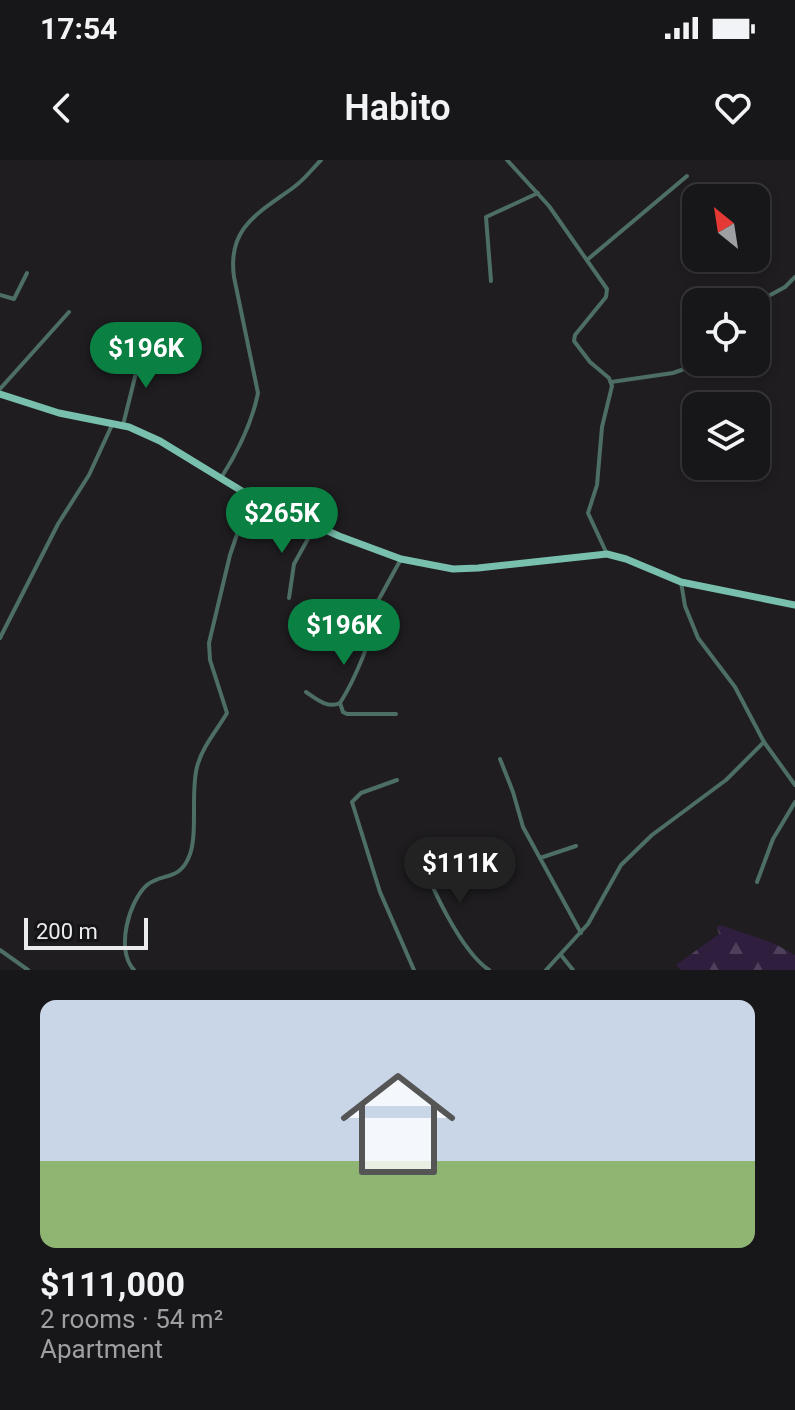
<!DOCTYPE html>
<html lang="en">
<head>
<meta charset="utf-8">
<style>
  :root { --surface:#171618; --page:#242325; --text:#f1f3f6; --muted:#9e9fa2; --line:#363537; --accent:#0b8043 }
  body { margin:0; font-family:Roboto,sans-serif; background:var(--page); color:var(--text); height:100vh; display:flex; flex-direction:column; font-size:30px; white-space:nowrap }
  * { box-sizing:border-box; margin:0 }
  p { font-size:26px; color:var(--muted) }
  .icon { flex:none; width:44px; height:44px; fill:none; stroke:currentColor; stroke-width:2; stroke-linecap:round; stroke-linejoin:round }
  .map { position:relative; height:810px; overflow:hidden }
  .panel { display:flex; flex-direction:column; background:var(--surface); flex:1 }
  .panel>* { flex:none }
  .needle { width:52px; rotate:330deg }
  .tools { position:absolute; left:682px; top:24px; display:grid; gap:16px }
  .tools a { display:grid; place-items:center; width:88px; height:88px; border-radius:16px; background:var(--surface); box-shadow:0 4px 12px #0003,0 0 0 2px var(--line); font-size:40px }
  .scale { position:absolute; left:24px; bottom:20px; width:124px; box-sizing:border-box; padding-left:8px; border:4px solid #ebeaec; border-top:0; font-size:22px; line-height:28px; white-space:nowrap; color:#ebeaec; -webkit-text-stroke:6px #151417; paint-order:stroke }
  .price { position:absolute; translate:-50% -68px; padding:0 18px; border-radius:28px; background:var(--accent); color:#fff; font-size:26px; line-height:52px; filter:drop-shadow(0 2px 4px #0008) }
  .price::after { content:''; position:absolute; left:50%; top:48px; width:24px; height:18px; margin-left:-12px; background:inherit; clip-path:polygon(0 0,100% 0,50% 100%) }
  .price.active { background:#222; color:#fff }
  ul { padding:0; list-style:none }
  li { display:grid; align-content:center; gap:16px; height:424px; padding:0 40px }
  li+li { border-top:2px solid var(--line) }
  li span { display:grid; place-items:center; height:248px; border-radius:16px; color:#555 }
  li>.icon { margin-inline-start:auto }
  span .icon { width:144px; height:144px; fill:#fffc; stroke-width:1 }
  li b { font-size:34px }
  .status { display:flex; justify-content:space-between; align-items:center; height:56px; padding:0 40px; background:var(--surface); direction:ltr }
  .status svg { height:22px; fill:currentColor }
  header { display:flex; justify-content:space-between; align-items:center; height:104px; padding:0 40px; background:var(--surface); font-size:36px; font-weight:600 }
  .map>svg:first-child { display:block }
  .forest { fill:url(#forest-firs) }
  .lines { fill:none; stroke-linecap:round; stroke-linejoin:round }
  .street { stroke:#4d6e65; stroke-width:4 }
  .primary { stroke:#78c0ad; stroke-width:7 }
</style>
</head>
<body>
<div class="status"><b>17:54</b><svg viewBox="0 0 49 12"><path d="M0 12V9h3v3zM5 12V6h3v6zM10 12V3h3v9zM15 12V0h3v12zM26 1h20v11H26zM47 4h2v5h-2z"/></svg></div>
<header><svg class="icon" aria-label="back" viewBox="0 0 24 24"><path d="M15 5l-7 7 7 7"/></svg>Habito<svg class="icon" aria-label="heart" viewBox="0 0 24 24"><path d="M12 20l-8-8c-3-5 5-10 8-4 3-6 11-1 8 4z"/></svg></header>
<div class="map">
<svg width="795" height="810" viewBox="0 0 795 810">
  <defs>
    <pattern id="forest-firs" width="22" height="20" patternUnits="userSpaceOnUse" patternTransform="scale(2)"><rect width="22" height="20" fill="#301e3f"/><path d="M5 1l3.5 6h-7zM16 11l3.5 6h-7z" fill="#4e3f5b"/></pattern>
  </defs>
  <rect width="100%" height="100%" fill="#1f1d20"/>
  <path class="forest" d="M720 765 773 783 795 795V810H681L676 805 719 774 717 767Z"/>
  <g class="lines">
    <g class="street">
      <path d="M507 0 549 46 607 129 606 137 575 175 574 181 590 202 609 218 612 226 602 267 597 325 588 353 607 394"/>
      <path d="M587 100 687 16"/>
      <path d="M491 121 486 57 538 33"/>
      <path d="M0 135 14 139 27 113"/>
      <path d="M751 142 762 135 763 139 785 127 795 117"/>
      <path d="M611 222 673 213 704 202"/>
      <path d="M0 229 69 152"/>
      <path d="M123 265 142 189"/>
      <path d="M221 318C237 293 252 263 258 233L234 117C227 67 259 53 294 27 305 19 312 9 321 0"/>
      <path d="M681 422 685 446 698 478 735 527 764 582 795 625"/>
      <path d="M289 438 294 404 315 366"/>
      <path d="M0 478 58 364 89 315 112 265"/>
      <path d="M306 532C316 539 328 549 340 543"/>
      <path d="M396 554H347L343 552 340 543C351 526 379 468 373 450L401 399"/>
      <path d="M500 599 513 632 523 667 581 773"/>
      <path d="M397 620 361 633 352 642 380 732 414 810"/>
      <path d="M419 689C428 723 461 791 489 810"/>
      <path d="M540 698 576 686"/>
      <path d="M757 722 773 679 795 642"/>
      <path d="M0 790 28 810"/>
      <path d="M561 795 573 810"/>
      <path d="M134 810C115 790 129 741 147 725 161 713 178 721 188 699 199 678 190 633 197 607 202 587 217 570 227 553L210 500 209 483 230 395 250 336"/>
      <path d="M546 810 588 764 621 705 652 675 726 620 764 582"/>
    </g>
    <path class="primary" d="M0 234 59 253 129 267 160 281 250 336 339 376 401 399 453 409 478 408 607 394 626 399 681 422 795 445"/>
  </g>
</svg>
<div class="tools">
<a><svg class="needle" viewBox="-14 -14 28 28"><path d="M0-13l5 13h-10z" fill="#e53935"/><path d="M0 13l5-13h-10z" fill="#9e9fa2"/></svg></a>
<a><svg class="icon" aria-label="locate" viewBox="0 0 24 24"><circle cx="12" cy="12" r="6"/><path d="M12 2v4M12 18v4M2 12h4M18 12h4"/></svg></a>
<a><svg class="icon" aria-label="layers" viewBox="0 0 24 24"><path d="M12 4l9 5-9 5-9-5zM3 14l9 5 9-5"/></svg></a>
</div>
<div class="scale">200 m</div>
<b class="price" style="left:146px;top:230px">$196K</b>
<b class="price" style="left:282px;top:395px">$265K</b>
<b class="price" style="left:344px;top:507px">$196K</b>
<b class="price active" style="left:460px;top:745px">$111K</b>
</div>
<section class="panel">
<ul>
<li><span style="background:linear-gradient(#c9d6e8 65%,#8fb573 0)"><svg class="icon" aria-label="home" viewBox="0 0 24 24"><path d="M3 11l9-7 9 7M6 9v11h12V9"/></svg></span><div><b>$111,000</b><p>2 rooms · 54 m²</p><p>Apartment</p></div></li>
</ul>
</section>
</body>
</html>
